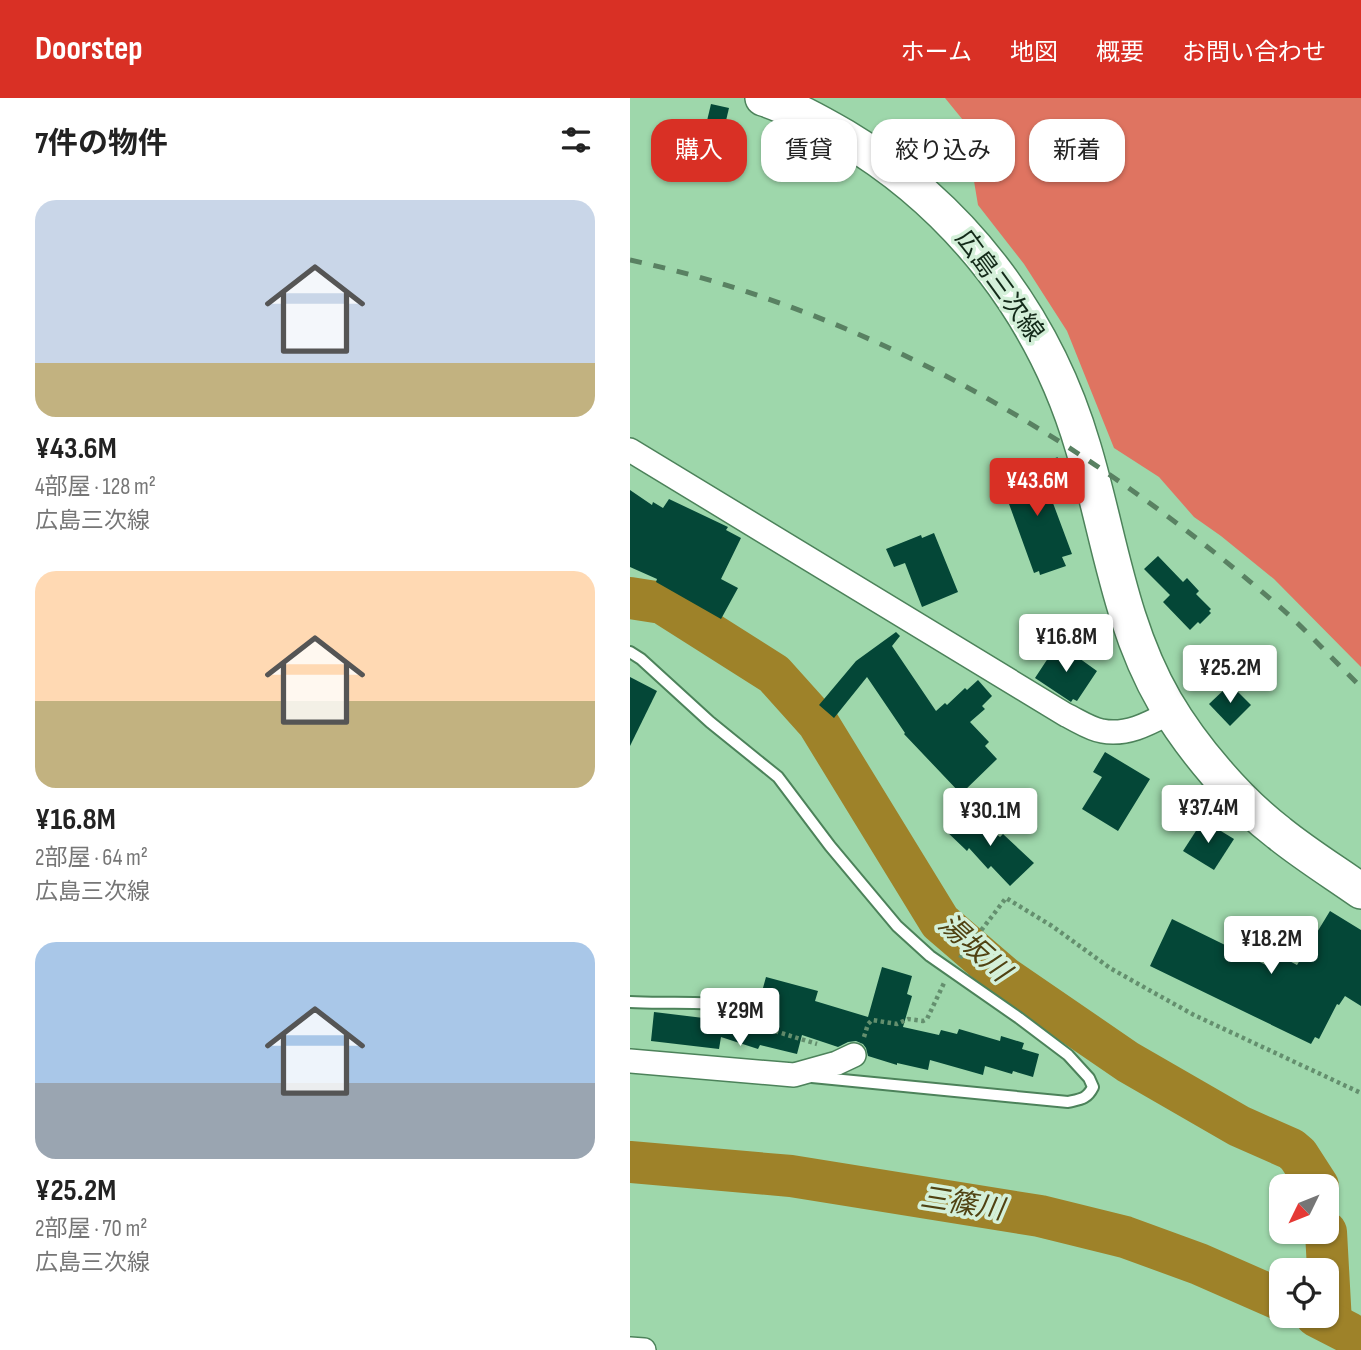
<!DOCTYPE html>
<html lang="ja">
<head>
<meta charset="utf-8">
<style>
  :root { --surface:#fff; --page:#f6f6f6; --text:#222; --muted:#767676; --accent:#d93025 }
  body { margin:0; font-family:"Sofia Sans Condensed","Noto Sans JP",sans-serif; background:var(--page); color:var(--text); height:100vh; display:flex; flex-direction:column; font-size:26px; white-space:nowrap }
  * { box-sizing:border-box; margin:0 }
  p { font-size:23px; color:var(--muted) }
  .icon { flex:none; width:38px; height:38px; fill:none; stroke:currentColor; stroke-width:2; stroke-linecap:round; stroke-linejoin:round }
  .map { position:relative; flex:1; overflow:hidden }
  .sheet { display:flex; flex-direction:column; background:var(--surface); width:630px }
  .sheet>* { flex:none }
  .hud { position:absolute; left:21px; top:21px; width:604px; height:63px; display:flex; gap:14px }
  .needle { width:46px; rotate:227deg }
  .tools { position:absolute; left:639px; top:1076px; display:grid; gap:14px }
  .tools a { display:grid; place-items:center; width:70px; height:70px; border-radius:14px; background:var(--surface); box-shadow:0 2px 5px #0004; font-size:35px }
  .price { position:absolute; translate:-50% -60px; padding:0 16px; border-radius:7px; background:#fff; color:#222; font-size:23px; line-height:46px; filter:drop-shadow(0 2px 4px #0008) }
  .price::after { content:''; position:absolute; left:50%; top:42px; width:21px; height:16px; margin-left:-10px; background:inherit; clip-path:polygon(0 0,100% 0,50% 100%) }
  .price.current { background:var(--accent); color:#fff }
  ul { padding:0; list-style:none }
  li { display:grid; align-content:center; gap:14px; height:371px; padding:0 35px }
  li span { display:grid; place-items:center; height:217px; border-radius:21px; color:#555 }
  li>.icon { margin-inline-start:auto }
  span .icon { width:126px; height:126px; fill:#fffc; stroke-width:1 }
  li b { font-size:30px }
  h2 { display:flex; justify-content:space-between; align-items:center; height:84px; padding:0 35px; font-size:30px }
  .pill { padding:0 24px; border-radius:21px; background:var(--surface); box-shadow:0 2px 5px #0004; font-size:24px; line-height:63px }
  .pill.current { background:var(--accent); color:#fff }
  header { display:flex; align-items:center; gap:42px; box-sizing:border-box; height:98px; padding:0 35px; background:var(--accent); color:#fff }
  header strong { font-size:33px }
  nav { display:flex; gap:38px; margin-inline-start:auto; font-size:24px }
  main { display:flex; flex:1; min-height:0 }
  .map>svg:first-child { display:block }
  .forest { fill:#df7461 }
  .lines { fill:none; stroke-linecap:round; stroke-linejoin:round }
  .river { stroke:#9e8229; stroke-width:42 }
  .building { fill:#044737 }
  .lane-casing { stroke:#4c825a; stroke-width:14 }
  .street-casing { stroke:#4c825a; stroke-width:26 }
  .primary-casing { stroke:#4c825a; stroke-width:38 }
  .path { stroke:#648f6e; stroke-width:4.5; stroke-dasharray:3.5 3.5; stroke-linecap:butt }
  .lane { stroke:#fff; stroke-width:10 }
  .street { stroke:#fff; stroke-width:23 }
  .primary { stroke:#fff; stroke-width:35 }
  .rail { stroke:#598162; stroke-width:5; stroke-dasharray:12 12; stroke-linecap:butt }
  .labels { text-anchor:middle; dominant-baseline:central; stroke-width:7; stroke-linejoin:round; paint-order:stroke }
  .street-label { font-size:26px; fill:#132a19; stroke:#d4f0d9 }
  .water-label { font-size:28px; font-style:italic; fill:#504212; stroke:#d4f0d9 }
</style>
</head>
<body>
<header>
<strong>Doorstep</strong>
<nav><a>ホーム</a><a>地図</a><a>概要</a><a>お問い合わせ</a></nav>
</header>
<main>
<section class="sheet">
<h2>7件の物件<svg class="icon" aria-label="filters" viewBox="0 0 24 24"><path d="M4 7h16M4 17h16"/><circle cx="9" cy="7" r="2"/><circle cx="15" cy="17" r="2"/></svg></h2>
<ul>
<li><span style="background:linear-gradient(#c9d6e8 75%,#c2b280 0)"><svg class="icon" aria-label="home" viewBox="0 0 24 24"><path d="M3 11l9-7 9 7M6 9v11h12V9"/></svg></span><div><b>¥43.6M</b><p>4部屋 · 128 m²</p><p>広島三次線</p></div></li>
<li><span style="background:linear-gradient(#ffd9b3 60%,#c2b280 0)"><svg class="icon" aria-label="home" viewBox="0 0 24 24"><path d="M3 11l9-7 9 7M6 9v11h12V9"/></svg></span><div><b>¥16.8M</b><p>2部屋 · 64 m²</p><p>広島三次線</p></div></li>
<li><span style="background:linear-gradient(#a9c7e8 65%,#9aa5b1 0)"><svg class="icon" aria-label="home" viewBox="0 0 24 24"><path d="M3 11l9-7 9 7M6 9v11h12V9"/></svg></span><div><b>¥25.2M</b><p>2部屋 · 70 m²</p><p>広島三次線</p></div></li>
</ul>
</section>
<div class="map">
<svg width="731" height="1252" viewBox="0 0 731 1252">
  <rect width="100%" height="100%" fill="#9ed7ab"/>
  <path class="forest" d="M315 0H731V569L644 481 591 438 564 419 529 379 484 350 437 233 394 166 348 107 340 59 337 27Z"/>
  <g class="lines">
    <g class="river">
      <path d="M0 500 32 505 144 576 188 625 310 824 374 879 498 964 609 1028 661 1051 668 1057 688 1088"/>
      <path d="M0 1064 161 1078 410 1118 495 1139 569 1166 651 1202"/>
      <path d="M696 1134 701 1225"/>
      <path d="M686 1218 719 1235 731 1247"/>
    </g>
  </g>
  <g class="building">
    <path d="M81 6 99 10 94 31 76 27Z"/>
    <path d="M428 359 414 381 442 456 432 459 436 468 410 477 409 473 404 475 370 381Z"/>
    <path d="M0 392 22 407 23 404 33 410 39 401 98 429 96 432 111 440 91 481 108 490 91 521 26 484 27 481 0 469Z"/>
    <path d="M304 435 328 494 292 509 275 465 264 469 256 451 291 437 292 440Z"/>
    <path d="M528 458 553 484 557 480 569 493 566 496 581 511 579 513 581 515 570 526 568 524 560 532 533 504 540 497 514 471Z"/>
    <path d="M266 534 270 538 262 548 306 613 315 605 317 607 335 590 337 592 348 582 362 598 352 608 355 611 340 624 359 644 355 648 367 661 331 696 274 636 275 635 237 579 204 620 189 607 226 563Z"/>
    <path d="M428 545 467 573 447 603 443 601 441 604 405 580Z"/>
    <path d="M0 579 27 593 0 648Z"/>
    <path d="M600 586 621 607 600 628 579 606Z"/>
    <path d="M475 654 520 681 488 733 452 711 472 679 463 674Z"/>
    <path d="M332 712 358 737 363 733 370 739 373 736 404 765 380 788 361 768 358 771 339 750 337 753 314 731Z"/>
    <path d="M573 722 604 741 584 772 553 753Z"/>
    <path d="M700 813 731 832V908L715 898 709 907 707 906 689 941 685 939 681 946 520 868 542 821 644 871 650 858 667 867Z"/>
    <path d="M252 869 282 878 277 896 282 898 273 929 309 937 311 932 327 936 329 931 370 943 371 938 394 945 392 951 409 956 403 979 383 973 382 976 355 968 353 977 300 962 298 972 267 965V967L238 958 236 950 233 946 226 943 218 944 208 949 172 937 167 956 130 947 128 951 91 939 89 951 21 943 24 914 123 926 136 879 188 893 185 903 238 919Z"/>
  </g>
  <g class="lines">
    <g class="lane-casing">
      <g id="lane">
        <path d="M0 554 11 561 80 624 148 679 200 748 267 828 300 858 389 920 438 957 459 980 463 989C457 1001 451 1001 438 1004L182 979"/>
        <path d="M0 904C39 907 80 900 118 914"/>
      </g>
    </g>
    <g class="street-casing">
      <g id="street">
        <path d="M0 352 436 617C447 622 460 631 472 633 497 638 520 625 541 614"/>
        <path d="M0 963 164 977 207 965 224 957"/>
        <path d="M0 1251 14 1252"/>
      </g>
    </g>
    <g class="primary-casing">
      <path id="primary" d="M133 0C161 9 188 24 214 39 330 108 415 219 453 349 479 435 489 525 535 604 562 650 607 703 649 735 675 756 704 774 731 793"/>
    </g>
    <g class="path">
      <path d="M330 860 376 800 422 828 480 870 519 892 564 917 731 995"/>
      <path d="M125 927 187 946"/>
      <path d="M234 939 238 926 242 922 267 926 278 921 293 923 297 921 314 885"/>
    </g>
    <use href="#lane" class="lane"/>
    <use href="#street" class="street"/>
    <use href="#primary" class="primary"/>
    <path class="rail" d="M0 162C241 214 459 344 644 504 675 530 702 561 731 589"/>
  </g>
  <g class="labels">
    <g class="street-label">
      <text transform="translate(369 188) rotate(54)">広島三次線</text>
    </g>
    <g class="water-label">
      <text transform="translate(344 850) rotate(42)">湯坂川</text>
      <text transform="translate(332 1106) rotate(9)">三篠川</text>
    </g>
  </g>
</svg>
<div class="tools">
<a><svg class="needle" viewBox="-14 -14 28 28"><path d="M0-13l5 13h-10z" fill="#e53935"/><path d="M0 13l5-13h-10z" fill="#767676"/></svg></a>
<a><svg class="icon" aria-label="locate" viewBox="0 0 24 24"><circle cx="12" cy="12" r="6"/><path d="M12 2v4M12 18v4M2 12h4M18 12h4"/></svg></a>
</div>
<b class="price current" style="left:407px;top:420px">¥43.6M</b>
<b class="price" style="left:436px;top:576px">¥16.8M</b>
<b class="price" style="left:600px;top:607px">¥25.2M</b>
<b class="price" style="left:578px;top:747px">¥37.4M</b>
<b class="price" style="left:360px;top:750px">¥30.1M</b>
<b class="price" style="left:641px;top:878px">¥18.2M</b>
<b class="price" style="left:110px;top:950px">¥29M</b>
<div class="hud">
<a class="pill current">購入</a>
<a class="pill">賃貸</a>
<a class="pill">絞り込み</a>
<a class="pill">新着</a>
</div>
</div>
</main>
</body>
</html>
